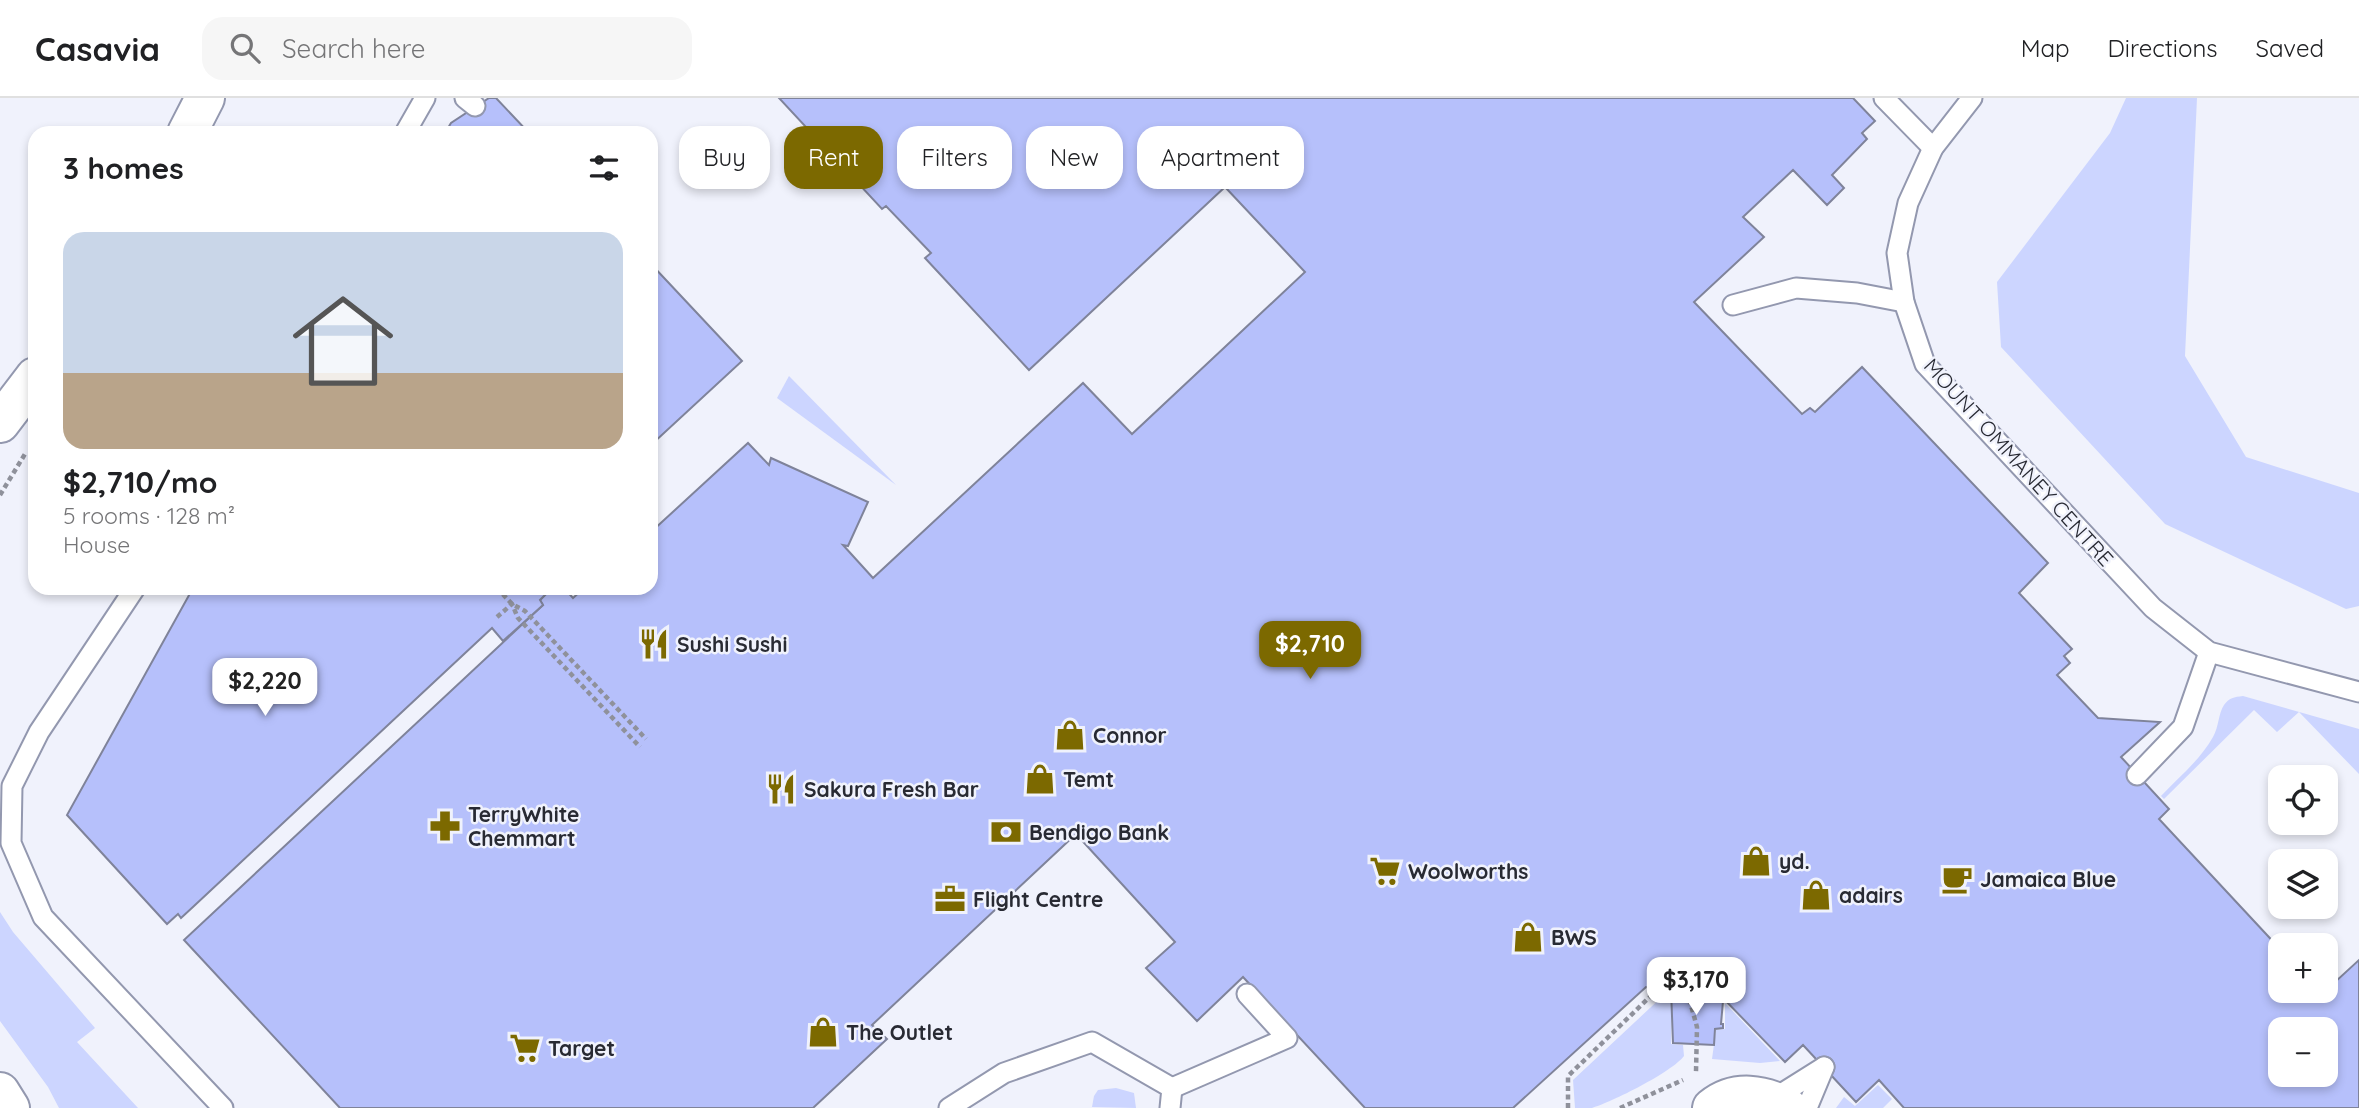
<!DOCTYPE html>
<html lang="en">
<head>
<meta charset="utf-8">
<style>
  :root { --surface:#fff; --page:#f6f6f6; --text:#202124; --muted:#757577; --line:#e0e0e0; --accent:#7c6900 }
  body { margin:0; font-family:Quicksand,sans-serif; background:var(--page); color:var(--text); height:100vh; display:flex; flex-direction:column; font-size:26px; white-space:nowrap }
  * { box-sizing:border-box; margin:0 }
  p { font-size:23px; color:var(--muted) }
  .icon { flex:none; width:38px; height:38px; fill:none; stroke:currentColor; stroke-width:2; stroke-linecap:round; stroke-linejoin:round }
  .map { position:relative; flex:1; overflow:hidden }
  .drawer { position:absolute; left:28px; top:28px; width:630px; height:469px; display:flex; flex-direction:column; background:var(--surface); border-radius:21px; box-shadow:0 4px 10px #0003 }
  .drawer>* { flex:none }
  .banner { position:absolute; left:679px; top:28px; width:665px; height:63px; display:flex; gap:14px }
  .fabs { position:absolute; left:2268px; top:667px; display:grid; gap:14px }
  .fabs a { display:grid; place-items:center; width:70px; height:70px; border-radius:14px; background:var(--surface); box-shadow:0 4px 10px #0003; font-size:35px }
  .price { position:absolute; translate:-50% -60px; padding:0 16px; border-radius:14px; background:#fff; color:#222; font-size:23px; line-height:46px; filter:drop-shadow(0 2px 4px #0008) }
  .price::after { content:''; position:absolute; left:50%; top:42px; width:21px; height:16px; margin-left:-10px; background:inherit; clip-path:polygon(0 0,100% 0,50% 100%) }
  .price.active { background:var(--accent); color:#fff }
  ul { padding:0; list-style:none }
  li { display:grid; align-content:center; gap:14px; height:371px; padding:0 35px }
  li+li { border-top:2px solid var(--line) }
  li span { display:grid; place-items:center; height:217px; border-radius:21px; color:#555 }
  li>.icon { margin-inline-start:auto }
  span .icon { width:126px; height:126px; fill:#fffc; stroke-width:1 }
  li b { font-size:30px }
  h2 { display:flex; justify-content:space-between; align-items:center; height:84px; padding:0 35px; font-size:30px }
  .pill { padding:0 24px; border-radius:21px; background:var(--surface); box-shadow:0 4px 10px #0003; font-size:24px; line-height:63px }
  .pill.active { background:var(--accent); color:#fff }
  header { display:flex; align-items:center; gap:42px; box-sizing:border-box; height:98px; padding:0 35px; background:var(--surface); border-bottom:2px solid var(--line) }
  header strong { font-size:33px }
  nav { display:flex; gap:38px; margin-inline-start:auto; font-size:24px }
  .search { width:490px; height:63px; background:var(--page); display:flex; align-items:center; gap:18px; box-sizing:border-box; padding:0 24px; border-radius:21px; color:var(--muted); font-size:26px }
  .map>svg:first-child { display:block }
  .green { fill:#ccd5ff }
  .building { fill:#b6c0fb; stroke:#7f839a; stroke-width:2; fill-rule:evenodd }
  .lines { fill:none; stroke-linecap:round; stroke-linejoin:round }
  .service-casing { stroke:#9398af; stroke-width:23 }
  .minor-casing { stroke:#9398af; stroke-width:42 }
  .secondary-casing { stroke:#9398af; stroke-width:42 }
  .motorway-casing { stroke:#9398af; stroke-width:42 }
  .path { stroke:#8f919b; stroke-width:4.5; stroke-dasharray:5 3.5; stroke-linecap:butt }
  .service { stroke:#fff; stroke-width:19 }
  .minor { stroke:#fff; stroke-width:38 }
  .secondary { stroke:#fff; stroke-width:38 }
  .motorway { stroke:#fff; stroke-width:38 }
  .labels { text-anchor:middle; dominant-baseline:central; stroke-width:5; stroke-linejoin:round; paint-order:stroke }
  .street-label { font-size:21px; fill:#282a33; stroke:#f0f2fc }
  .poi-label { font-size:21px; font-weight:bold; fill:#282a33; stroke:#f0f2fc; text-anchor:start }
</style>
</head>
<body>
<header>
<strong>Casavia</strong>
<div class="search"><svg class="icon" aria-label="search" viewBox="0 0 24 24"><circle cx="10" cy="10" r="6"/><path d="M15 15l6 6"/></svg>Search here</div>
<nav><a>Map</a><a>Directions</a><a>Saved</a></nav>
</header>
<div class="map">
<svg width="2359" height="1010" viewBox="0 0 2359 1010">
  <rect width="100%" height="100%" fill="#f0f2fc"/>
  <g class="green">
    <path d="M2126 0H2197L2185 258 2246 359 2359 395V508L2346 511 2165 426 2001 249 1997 184 2110 35Z"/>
    <path d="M789 278 896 387 777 300Z"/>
    <path d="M2243 598 2359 631V676L2299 614 2277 634 2254 612 2164 701 2161 698C2179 679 2200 662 2213 639 2219 629 2218 616 2224 607 2229 600 2234 599 2243 598Z"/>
    <path d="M0 814 13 834 95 930 77 944 138 1010H59L48 989 0 923Z"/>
    <path d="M1666 895 1672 897 1671 946 1683 947 1684 958C1672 974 1612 1004 1592 1010 1587 1010 1580 1010 1575 1010L1573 982Z"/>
    <path d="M1725 905 1780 963 1760 965 1712 961 1716 932 1725 931Z"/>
    <path d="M1878 987 1892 1001 1883 1010H1836L1844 999 1855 1008Z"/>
    <path d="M1116 990 1134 995 1136 1010 1092 1009 1094 998 1098 992Z"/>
  </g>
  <g class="building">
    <path d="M489 0H496L529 35H445L451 25Z"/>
    <path d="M779 0H1853L1875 23 1862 35 1867 41 1832 77 1844 90 1827 107 1793 72 1743 119 1764 139 1694 204 1802 316 1810 310 1815 314 1862 269 2048 465 2019 495 2072 551 2064 558 2070 565 2057 577 2098 620 2160 624 2121 659 2169 711 2159 721 2280 851V892H2319L2322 896 2359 862V1010H1904L1879 982 1856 1004 1803 947 1785 964 1720 897 1646 889 1513 1010H1365L1243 879 1197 923 1146 870 1175 844 1076 736 872 927 887 941 813 1010H340L184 842 543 507 540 502 552 490H564L573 500 584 490H651V434L748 345 769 367 771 360 868 404 848 448 843 447 873 480 1083 285 1132 336 1305 174 1225 89 1029 272 925 160 931 155 886 108 882 111ZM2280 931H2326V976H2280Z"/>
    <path d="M651 166 742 263 651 347Z"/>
    <path d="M193 490H552L540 502 543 507 503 543 492 530 194 808 181 820 178 816 167 826 67 717Z"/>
    <path d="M1671 891 1720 897 1725 903H1723L1721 926H1723V930L1715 931 1714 947 1673 945Z"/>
  </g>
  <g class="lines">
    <g class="service-casing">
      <g id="service">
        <path d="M465 0 475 8"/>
        <path d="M1884 0 1933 50"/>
        <path d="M1972 0 1933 50 1908 105 1897 155 1904 204 1925 266 2153 510 2209 554 2359 594"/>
        <path d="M405 35 425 0"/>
        <path d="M1733 207 1796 190 1857 195 1904 204"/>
        <path d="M135 490 39 634 12 688 11 745 43 819 223 1010"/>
        <path d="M2137 677 2183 629 2209 554"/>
        <path d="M1172 990 1287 940 1247 896"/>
        <path d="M1773 1001 1824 969"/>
        <path d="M949 1010 1004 975 1092 944 1172 990 1170 1010"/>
        <path d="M1807 1010 1824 969"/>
      </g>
    </g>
    <g class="minor-casing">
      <path id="minor" d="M1712 1010C1735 991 1764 996 1788 1010"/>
    </g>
    <g class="secondary-casing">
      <path id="secondary" d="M0 994 10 1010"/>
    </g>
    <g class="motorway-casing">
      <g id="motorway">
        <path d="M187 35 205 0"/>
        <path d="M0 325 35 279"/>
      </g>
    </g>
    <g class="path">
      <path d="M0 397 25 356"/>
      <path d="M497 490 512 506 525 513 646 641"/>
      <path d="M497 519 512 506 518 520 640 649"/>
      <path d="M1687 893 1697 929 1696 974"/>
      <path d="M1568 1010V978L1659 890"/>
      <path d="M1620 1010 1683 982"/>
    </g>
    <use href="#service" class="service"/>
    <use href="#minor" class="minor"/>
    <use href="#secondary" class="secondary"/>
    <use href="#motorway" class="motorway"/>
  </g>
  <defs>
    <g id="restaurant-bare" transform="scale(2.415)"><path d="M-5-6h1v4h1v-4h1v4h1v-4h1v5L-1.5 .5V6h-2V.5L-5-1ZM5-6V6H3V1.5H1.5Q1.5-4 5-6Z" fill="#7c6900" stroke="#f0f2fc" stroke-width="2.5" paint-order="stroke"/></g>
    <g id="shop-bare" transform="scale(2.415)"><path d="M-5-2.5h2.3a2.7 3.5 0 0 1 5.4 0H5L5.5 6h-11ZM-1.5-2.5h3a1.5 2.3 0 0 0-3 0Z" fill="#7c6900" stroke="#f0f2fc" stroke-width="2.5" paint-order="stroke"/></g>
    <g id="pharmacy-bare" transform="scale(2.415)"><path d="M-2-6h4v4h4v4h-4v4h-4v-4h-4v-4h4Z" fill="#7c6900" stroke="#f0f2fc" stroke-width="2.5" paint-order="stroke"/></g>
    <g id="bank-bare" transform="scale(2.415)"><path d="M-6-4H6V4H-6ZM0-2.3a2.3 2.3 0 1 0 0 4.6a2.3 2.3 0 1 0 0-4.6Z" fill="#7c6900" stroke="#f0f2fc" stroke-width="2.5" paint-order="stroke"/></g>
    <g id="supermarket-bare" transform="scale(2.415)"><path d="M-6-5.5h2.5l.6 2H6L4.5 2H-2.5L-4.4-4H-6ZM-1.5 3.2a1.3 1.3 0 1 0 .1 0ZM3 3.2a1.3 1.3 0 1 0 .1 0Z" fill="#7c6900" stroke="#f0f2fc" stroke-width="2.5" paint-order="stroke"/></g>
    <g id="cafe-bare" transform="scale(2.415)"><path d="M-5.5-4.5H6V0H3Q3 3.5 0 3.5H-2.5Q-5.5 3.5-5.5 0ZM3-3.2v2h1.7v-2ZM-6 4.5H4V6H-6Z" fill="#7c6900" stroke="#f0f2fc" stroke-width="2.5" paint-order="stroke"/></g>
    <g id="office-bare" transform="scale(2.415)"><path d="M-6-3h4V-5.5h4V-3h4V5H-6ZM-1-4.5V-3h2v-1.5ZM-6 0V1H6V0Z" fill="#7c6900" stroke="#f0f2fc" stroke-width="2.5" paint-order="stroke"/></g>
  </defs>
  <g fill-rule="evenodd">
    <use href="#restaurant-bare" x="654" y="546"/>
    <use href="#shop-bare" x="1070" y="637"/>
    <use href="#shop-bare" x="1040" y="681"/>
    <use href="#restaurant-bare" x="781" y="691"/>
    <use href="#pharmacy-bare" x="445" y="728"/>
    <use href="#bank-bare" x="1006" y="734"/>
    <use href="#shop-bare" x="1756" y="763"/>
    <use href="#supermarket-bare" x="1385" y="773"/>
    <use href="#cafe-bare" x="1957" y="781"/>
    <use href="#shop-bare" x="1816" y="797"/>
    <use href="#office-bare" x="950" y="801"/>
    <use href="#shop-bare" x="1528" y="839"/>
    <use href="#shop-bare" x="823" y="934"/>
    <use href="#supermarket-bare" x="525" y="950"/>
  </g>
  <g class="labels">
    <g class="street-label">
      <text transform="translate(2019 364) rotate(48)">MOUNT OMMANEY CENTRE</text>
    </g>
    <g class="poi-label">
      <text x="677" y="546">Sushi Sushi</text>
      <text x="1093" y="637">Connor</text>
      <text x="1063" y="681">Temt</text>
      <text x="804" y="691">Sakura Fresh Bar</text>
      <text x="468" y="716">TerryWhite<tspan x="468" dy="24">Chemmart</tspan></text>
      <text x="1029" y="734">Bendigo Bank</text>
      <text x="1779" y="763">yd.</text>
      <text x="1408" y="773">Woolworths</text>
      <text x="1980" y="781">Jamaica Blue</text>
      <text x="1839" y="797">adairs</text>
      <text x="973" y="801">Flight Centre</text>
      <text x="1551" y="839">BWS</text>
      <text x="846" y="934">The Outlet</text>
      <text x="548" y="950">Target</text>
    </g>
  </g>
</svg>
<div class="fabs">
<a><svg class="icon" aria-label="locate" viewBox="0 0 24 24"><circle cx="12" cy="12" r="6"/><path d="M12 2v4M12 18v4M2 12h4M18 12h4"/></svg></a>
<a><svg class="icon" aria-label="layers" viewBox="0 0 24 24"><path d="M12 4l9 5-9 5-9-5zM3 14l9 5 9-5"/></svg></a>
<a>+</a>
<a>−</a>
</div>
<b class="price active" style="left:1310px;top:583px">$2,710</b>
<b class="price" style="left:265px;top:620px">$2,220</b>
<b class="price" style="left:1696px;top:919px">$3,170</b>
<div class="banner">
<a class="pill">Buy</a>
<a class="pill active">Rent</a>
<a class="pill">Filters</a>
<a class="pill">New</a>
<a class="pill">Apartment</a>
</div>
<section class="drawer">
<h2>3 homes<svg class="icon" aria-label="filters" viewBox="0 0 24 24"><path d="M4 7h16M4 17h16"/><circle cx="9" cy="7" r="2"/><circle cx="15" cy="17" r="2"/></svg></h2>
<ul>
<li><span style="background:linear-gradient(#c9d6e8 65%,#b9a48a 0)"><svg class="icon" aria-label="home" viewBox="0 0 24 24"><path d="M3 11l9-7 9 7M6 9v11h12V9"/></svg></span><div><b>$2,710/mo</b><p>5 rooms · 128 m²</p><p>House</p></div></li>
</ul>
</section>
</div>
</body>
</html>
